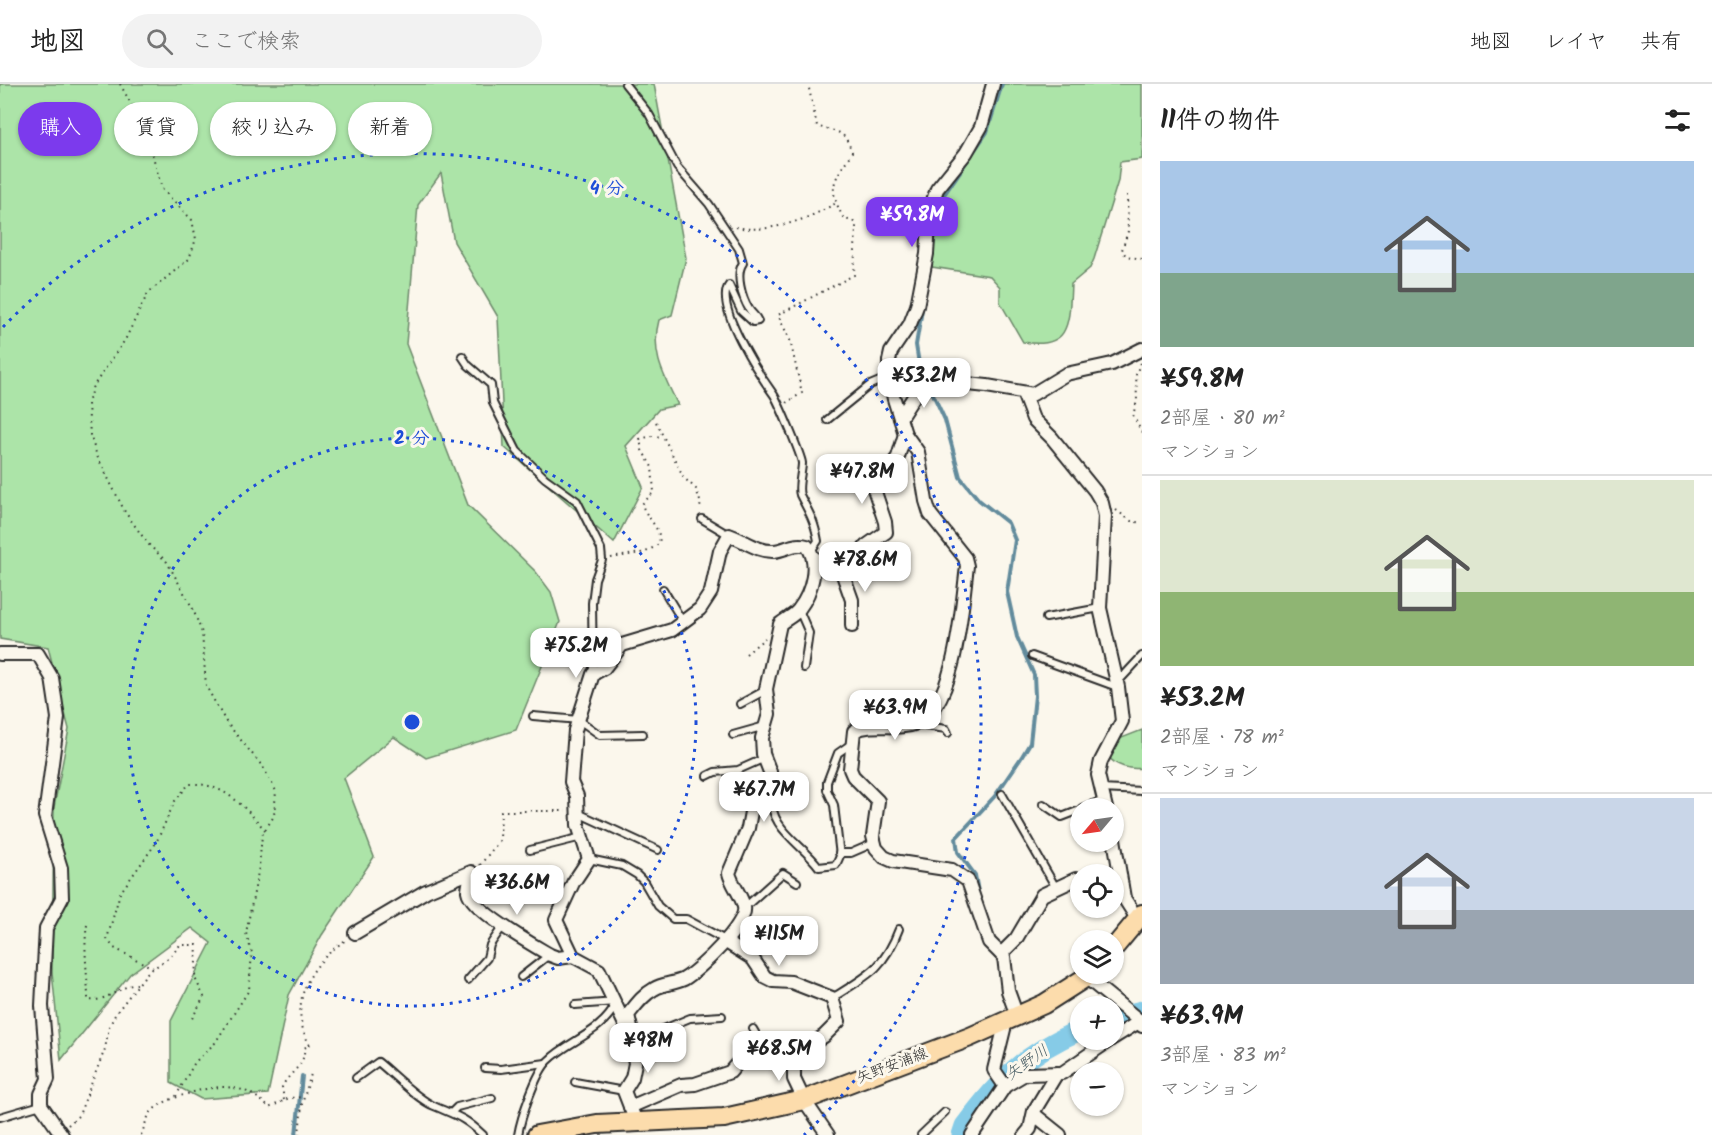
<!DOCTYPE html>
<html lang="ja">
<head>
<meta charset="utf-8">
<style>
  :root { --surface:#fff; --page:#f2f2f2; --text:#222; --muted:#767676; --line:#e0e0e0; --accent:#7c3aed }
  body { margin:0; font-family:Kalam,"Klee One",sans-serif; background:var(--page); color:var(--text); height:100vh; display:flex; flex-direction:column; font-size:22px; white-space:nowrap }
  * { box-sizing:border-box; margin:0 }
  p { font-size:20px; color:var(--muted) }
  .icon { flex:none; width:33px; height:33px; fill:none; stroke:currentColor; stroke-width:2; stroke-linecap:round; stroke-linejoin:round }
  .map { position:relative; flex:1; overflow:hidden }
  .side { display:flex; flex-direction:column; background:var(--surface); width:570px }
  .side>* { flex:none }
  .hud { position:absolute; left:18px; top:18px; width:570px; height:54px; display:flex; gap:12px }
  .needle { width:39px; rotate:241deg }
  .tools { position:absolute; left:1070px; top:714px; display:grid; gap:12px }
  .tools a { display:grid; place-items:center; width:54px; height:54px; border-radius:50%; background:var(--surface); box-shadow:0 2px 4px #0004; font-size:30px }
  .price { position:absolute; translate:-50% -51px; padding:0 14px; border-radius:12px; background:#fff; color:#222; font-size:20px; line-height:39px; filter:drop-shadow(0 2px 3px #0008) }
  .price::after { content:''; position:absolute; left:50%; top:36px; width:18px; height:14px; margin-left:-9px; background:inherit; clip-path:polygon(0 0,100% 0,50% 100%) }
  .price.current { background:var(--accent); color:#fff }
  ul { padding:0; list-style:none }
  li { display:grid; align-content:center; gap:12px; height:318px; padding:0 18px }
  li+li { border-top:2px solid var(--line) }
  li span { display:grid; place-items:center; height:186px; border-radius:0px; color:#555 }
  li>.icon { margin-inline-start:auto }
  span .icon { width:108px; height:108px; fill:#fffc; stroke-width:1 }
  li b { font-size:26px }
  h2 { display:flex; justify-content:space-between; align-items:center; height:72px; padding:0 18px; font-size:26px }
  .pill { padding:0 21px; border-radius:27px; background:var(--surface); box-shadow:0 2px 4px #0004; font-size:21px; line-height:54px }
  .pill.current { background:var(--accent); color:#fff }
  header { display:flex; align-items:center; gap:36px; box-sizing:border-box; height:84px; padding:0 30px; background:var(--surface); border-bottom:2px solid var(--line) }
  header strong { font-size:28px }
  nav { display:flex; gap:33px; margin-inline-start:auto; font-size:21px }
  .search { width:420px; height:54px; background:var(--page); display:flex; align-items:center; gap:15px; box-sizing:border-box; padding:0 21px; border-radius:33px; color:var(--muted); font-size:22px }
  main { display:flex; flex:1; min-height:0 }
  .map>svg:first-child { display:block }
  .green { fill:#ace4a8; stroke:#6c886a; stroke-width:1.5 }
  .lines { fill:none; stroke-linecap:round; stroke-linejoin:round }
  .stream { stroke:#628b9c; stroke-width:4 }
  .river { stroke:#86cbe7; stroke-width:21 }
  .service-casing { stroke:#2b2b2b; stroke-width:10 }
  .minor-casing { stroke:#2b2b2b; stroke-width:16 }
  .primary-casing { stroke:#2b2b2b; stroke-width:22 }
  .path { stroke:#2b2b2b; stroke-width:2; stroke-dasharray:1.5 4.5; stroke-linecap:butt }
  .service { stroke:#fbf7ec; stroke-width:6 }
  .minor { stroke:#fbf7ec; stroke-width:12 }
  .primary { stroke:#fcdcac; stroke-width:18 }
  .ring { fill:none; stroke:#1d4ed8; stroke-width:3; stroke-dasharray:3 6 }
  .labels { text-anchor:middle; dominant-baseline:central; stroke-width:6; stroke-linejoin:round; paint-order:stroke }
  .street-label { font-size:15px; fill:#2b2b2b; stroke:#fbf7ec }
  .water-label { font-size:16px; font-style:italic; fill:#465b63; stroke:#fbf7ec }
  .centre { fill:#1d4ed8; stroke:#fbf7ec; stroke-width:3 }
  .ring-label { font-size:18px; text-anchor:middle; font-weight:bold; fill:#1d4ed8; stroke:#fbf7ec; stroke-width:6; stroke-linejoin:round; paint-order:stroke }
</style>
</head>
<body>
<header>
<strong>地図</strong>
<div class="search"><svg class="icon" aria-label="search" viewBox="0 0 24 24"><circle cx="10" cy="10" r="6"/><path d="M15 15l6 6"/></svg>ここで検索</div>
<nav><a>地図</a><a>レイヤ</a><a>共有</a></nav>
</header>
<main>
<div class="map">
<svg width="1142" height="1051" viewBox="0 0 1142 1051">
  <rect width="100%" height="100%" fill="#fbf7ec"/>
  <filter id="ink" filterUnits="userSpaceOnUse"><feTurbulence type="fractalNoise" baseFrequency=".0167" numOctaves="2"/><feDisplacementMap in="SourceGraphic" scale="12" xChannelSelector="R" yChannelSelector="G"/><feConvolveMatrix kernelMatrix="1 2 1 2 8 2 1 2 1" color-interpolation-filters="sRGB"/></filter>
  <g filter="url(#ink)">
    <g class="green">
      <path d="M0 0H654L686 174 672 231 659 236C650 269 664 292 678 321L659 325 626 362 643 403 614 459 504 363 498 233 454 158 441 89 418 121 406 260 468 421 536 488 551 508 560 538 516 646 426 674 394 653 344 694 374 773 322 851 289 911 268 1010 201 1015 171 999V937L211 859 192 844 130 890 61 976 52 888 54 723 69 645 48 563 0 555Z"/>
      <path d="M999 0H1142V75L1120 78 1118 97 1094 175 1090 184 1071 200C1069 239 1071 266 1023 258L1000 218V203L990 192 932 183V147L938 114 982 52Z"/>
      <path d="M1142 646V684C1130 686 1115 682 1108 672L1119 655Z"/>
    </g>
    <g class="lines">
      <g class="stream">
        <path d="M978 808 975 791 958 768 956 754 995 712 1021 674 1030 659 1035 612 1034 591 1017 553 1007 508 1015 456 1008 439 979 416 960 393 945 336 919 280 916 261 918 249 940 121 943 112 987 48 1002 0"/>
        <path d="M296 1051 302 992"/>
      </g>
      <g class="river">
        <path d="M1113 934 1142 927"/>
        <path d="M962 1051 965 1042C1000 995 1025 970 1080 946"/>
      </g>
      <g class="service-casing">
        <g id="service">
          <path d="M625 0 649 30 677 83 709 120 739 165 743 179C735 190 742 214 749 225 752 230 756 232 758 237L753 238 741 227 729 201C713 221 761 293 774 311 779 319 801 371 802 379 802 388 797 403 800 411 809 429 814 435 818 457L811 467"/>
          <path d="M462 272 468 281 491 301 493 319 517 367 545 394 577 417 601 465 602 476 595 495 592 519 593 590"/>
          <path d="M827 336 870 301 889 293"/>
          <path d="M702 435 729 451"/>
          <path d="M663 505 683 538"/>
          <path d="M799 526 809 549 804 584"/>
          <path d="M1046 534 1100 524"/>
          <path d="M1032 572 1117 603"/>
          <path d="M1117 599 1142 572"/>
          <path d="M740 620 766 606"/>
          <path d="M533 632 579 636 600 651 643 650"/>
          <path d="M921 637 926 642 946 645 948 649"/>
          <path d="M733 651 765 642"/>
          <path d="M707 692 715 688 738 686 765 674"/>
          <path d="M1101 705 1142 707"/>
          <path d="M772 707C766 744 802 759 819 783L836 781 840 772 834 721 827 706V698L838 669 851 660"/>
          <path d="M1002 710 1055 802"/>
          <path d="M1043 720 1062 733 1080 726"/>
          <path d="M1082 724 1104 716"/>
          <path d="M578 729 658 766"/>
          <path d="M530 766 582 753"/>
          <path d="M839 769H851L874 759"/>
          <path d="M589 775 622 782 637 791 644 798 658 822 673 835H686L725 856"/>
          <path d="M745 823 783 789 797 798"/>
          <path d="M521 893 549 871"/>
          <path d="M468 896 487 874 490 861 503 842"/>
          <path d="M832 914C867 892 884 885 899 845"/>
          <path d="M575 921 616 918"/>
          <path d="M753 945 761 959 772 968"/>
          <path d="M632 958 690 934 722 932"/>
          <path d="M485 984 501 985 546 979"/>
          <path d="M356 994 378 978C393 990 417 1015 434 1022 457 1032 464 1033 483 1051"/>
          <path d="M575 998 624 1007"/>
          <path d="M452 1028 457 1023 492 1014"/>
          <path d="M0 1033 41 1021"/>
          <path d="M518 1051C521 1033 536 989 548 977 569 956 602 949 616 920"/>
          <path d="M921 1051 945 1028"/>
        </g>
      </g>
      <g class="minor-casing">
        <g id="minor">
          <path d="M993 0 981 43 966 69 937 105 930 125 927 170 917 222 910 240 891 268 889 277V293L894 315 905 350 918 368 926 417 930 430 965 474 967 482C962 520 956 623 917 639 897 647 874 637 854 647L850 685 853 692 878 717 873 752 876 764 884 773 893 777 952 786 968 797 989 858 1004 873 1008 907 1017 932"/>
          <path d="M1023 309 1033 335 1052 354 1095 407 1102 419 1105 432 1100 524 1118 603 1122 637 1101 677 1098 691 1106 724"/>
          <path d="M900 334 922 300 929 296 987 302 1033 310 1066 290 1112 280 1142 265"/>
          <path d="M814 474 841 485 858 474 866 462 886 448 885 438 874 405 898 373 905 350"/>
          <path d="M841 485 852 516V542"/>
          <path d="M0 570H38L52 594 58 634 45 732 61 784 62 814 46 844 45 863 42 922 48 995 41 1010V1021L62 1051"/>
          <path d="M1113 749 1124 814 1138 836"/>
          <path d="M355 849 426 807 471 788C471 794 468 802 468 807 471 826 533 861 550 871L558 874 573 872"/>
          <path d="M1001 870 1016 855 1042 811 1076 795"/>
          <path d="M1087 894 1136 934 1142 942"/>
          <path d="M629 949 631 944 628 931C636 921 643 911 654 905 663 899 674 900 684 895 698 887 748 840 744 823 742 812 732 801 729 789L748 744 753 717 772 706 770 688 763 670 762 654 769 630 766 605 780 540C786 535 795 531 799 525 812 508 820 479 807 462 795 458 786 466 774 467 758 468 744 456 729 451L720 467 711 508 700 525 672 546 622 561 604 584 593 590 575 646 571 698 577 712 578 741 589 775 573 799 556 836 573 872 599 886 629 949 635 979 632 994 624 1007 636 1038"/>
          <path d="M1113 954 1142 936"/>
          <path d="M794 972V995L804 1016 828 1051"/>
          <path d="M1005 1002 994 986 1006 937"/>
          <path d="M630 1023 681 1001 695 1000 730 988 741 975 772 969 794 972 824 952 839 937 832 914 791 898 773 897 765 893 753 875 726 858"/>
          <path d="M1035 1031 1060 1051"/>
          <path d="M972 1051 1005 1002 1025 990 1062 989 1110 956"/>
          <path d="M1025 1051 1030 1045 1034 1027 1057 989"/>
        </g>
      </g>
      <g class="primary-casing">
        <g id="primary">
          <path d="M1113 865 1142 830"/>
          <path d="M537 1051 597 1040 724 1034 804 1016 970 953 1044 920 1091 890"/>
        </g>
      </g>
      <g class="path">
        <path d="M120 0 146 47 162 105 192 136 196 155 189 175 148 209 125 256 92 304 88 320 90 351 97 372 125 428 148 460 167 478 193 525 202 549 206 602 226 638 263 683 276 707 274 732 262 751 259 783 246 849 252 869 249 906 215 959 195 978 175 1014"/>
        <path d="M1127 111 1128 147 1122 166 1126 172 1142 175"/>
        <path d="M736 143C767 150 808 136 836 119"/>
        <path d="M1141 279 1136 289 1137 317 1133 331 1142 349"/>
        <path d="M786 319 802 309 790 256 778 231 854 191 856 142 853 137 844 135C826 102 834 97 852 68 843 43 838 50 817 42L808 0"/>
        <path d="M656 338 684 394 696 405 701 420 699 426"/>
        <path d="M1116 426 1131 437 1142 439"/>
        <path d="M611 474 646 468 659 460C663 445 645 433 642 420L654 408 652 383 642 366 640 355 652 352 663 353"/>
        <path d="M746 570 765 554"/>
        <path d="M480 781 500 756 501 727H566"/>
        <path d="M87 841C83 866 88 891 88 916 108 918 119 902 137 900"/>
        <path d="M153 884 114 864 107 855 120 809 156 759 175 717 189 700C223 698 245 723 265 746"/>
        <path d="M284 1016 282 1003C289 988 306 982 304 964L310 961C286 921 310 879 346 856"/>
        <path d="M68 1041 79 1031 105 965 109 943 116 929 147 889 171 872 180 861H197L195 894 204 913 190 938"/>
        <path d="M141 1051C145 1043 146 1033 153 1026 162 1018 176 1013 187 1010 218 1000 245 998 269 1024L289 1014 304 1013"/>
        <path d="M299 1051 302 1020 311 990"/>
      </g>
      <use href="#service" class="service"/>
      <use href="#minor" class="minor"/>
      <use href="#primary" class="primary"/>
    </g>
  </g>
  <g class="ring">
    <circle cx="412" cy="638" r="284"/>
    <path d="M3 243A569 569 0 1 1 804 1051"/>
  </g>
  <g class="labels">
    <g class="street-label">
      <text transform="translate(892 982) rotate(-21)">矢野安浦線</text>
    </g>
    <g class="water-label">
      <text transform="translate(1027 979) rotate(-35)">矢野川</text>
    </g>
  </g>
  <circle cx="412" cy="638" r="9" class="centre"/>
  <g class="ring-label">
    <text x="607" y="110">4 分</text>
    <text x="412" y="360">2 分</text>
  </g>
</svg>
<div class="tools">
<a><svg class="needle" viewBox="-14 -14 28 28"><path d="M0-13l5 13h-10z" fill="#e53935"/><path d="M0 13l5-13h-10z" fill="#767676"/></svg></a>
<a><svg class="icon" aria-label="locate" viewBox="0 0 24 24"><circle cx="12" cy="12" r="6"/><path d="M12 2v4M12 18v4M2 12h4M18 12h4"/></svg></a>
<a><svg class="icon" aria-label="layers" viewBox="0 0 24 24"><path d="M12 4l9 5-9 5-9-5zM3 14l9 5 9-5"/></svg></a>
<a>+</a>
<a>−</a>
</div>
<b class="price current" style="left:912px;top:164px">¥59.8M</b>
<b class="price" style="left:924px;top:325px">¥53.2M</b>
<b class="price" style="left:862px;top:421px">¥47.8M</b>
<b class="price" style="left:865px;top:509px">¥78.6M</b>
<b class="price" style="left:576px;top:595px">¥75.2M</b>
<b class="price" style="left:895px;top:657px">¥63.9M</b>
<b class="price" style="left:764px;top:739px">¥67.7M</b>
<b class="price" style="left:517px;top:832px">¥36.6M</b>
<b class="price" style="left:779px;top:883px">¥115M</b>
<b class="price" style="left:648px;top:990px">¥98M</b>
<b class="price" style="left:779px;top:998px">¥68.5M</b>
<div class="hud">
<a class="pill current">購入</a>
<a class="pill">賃貸</a>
<a class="pill">絞り込み</a>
<a class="pill">新着</a>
</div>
</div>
<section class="side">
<h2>11件の物件<svg class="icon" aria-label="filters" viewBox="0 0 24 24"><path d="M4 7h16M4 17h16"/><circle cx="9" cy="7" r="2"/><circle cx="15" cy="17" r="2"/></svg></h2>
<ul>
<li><span style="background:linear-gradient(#a9c7e8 60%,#7fa58c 0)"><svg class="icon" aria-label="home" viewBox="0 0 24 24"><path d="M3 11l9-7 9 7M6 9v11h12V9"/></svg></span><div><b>¥59.8M</b><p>2部屋 · 80 m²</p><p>マンション</p></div></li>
<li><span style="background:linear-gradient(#dfe7d0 60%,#8fb573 0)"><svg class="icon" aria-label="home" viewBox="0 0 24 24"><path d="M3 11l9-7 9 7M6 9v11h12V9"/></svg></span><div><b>¥53.2M</b><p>2部屋 · 78 m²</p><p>マンション</p></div></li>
<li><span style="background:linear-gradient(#c9d6e8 60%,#9aa5b1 0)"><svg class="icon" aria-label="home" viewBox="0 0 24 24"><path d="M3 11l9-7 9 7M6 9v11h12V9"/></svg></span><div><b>¥63.9M</b><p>3部屋 · 83 m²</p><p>マンション</p></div></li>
</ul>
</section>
</main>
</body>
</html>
